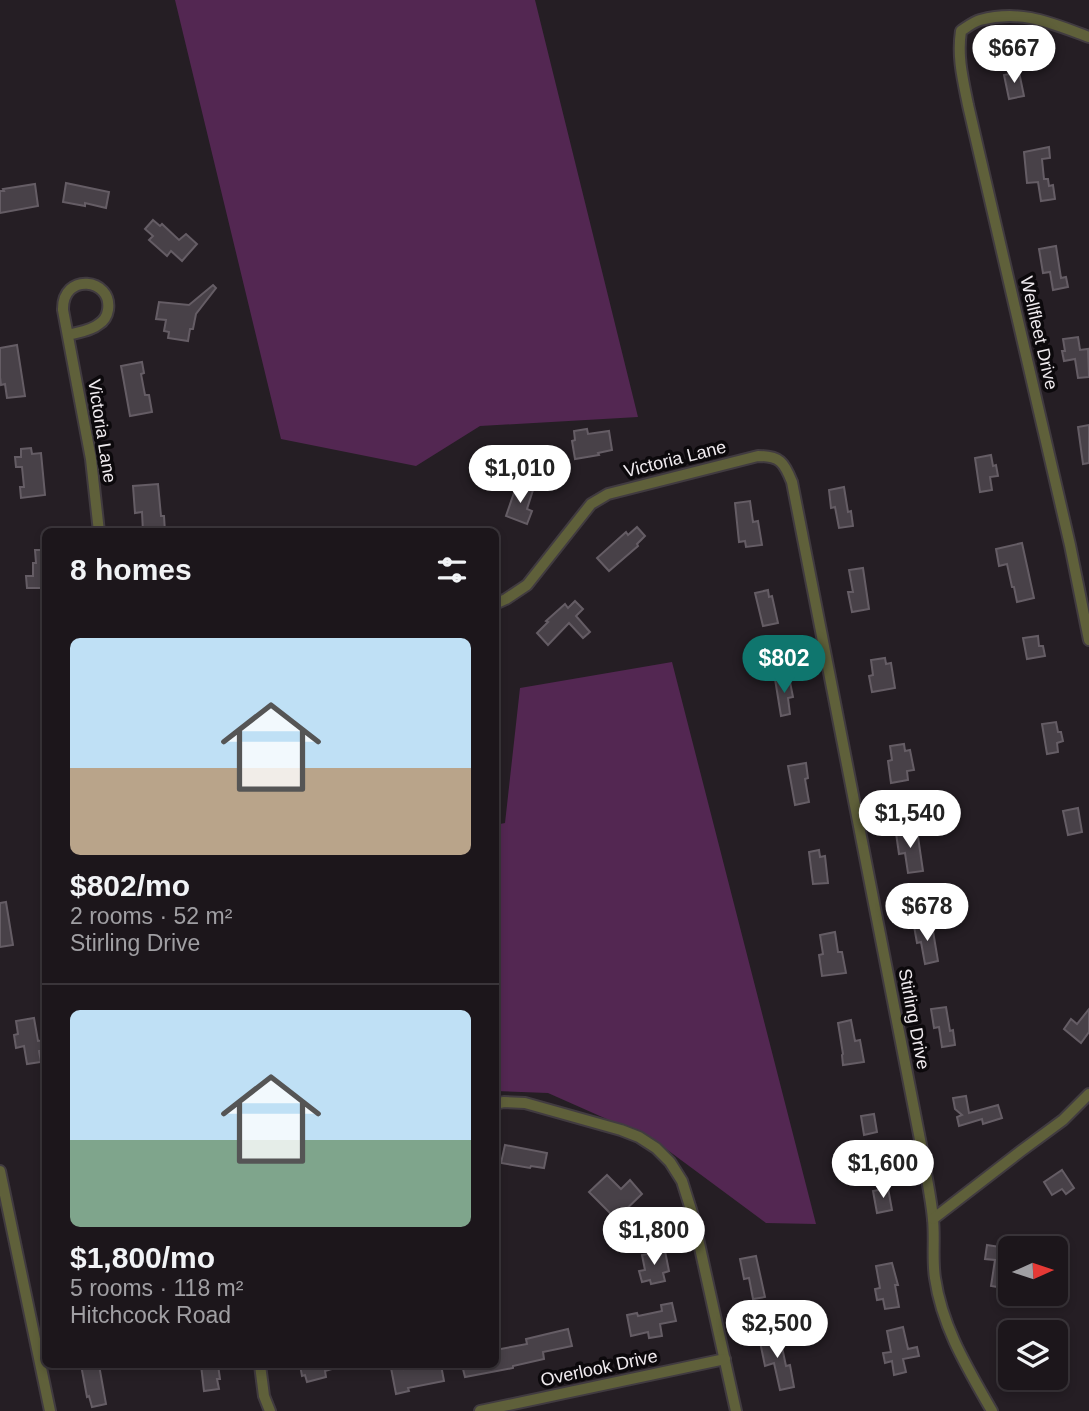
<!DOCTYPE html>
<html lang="en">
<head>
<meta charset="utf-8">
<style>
  :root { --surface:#1c161b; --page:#251f24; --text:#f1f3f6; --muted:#a09fa3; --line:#3a353a; --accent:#0f766e }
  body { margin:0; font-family:Helvetica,sans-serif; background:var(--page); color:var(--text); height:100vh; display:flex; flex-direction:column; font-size:26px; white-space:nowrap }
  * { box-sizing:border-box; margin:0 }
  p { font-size:23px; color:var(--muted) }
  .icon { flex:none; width:38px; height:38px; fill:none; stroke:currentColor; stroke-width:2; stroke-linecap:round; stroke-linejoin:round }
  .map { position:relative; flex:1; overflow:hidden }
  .details { position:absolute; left:42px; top:528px; width:457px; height:840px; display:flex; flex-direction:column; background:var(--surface); border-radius:10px; box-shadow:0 4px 10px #0003,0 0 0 2px var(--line) }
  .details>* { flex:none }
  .needle { width:46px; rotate:87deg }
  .controls { position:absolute; left:998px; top:1236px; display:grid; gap:14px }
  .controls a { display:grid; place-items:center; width:70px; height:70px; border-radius:10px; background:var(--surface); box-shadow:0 4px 10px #0003,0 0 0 2px var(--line); font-size:35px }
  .price { position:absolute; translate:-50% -60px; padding:0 16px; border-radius:24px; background:#fff; color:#222; font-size:23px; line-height:46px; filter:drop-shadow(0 2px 4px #0008) }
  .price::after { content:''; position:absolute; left:50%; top:42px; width:21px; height:16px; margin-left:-10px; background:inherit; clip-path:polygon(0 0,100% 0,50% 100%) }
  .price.selected { background:var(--accent); color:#fff }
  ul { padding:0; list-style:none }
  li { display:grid; align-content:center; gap:14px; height:371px; padding:0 28px }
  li+li { border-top:2px solid var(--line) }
  li span { display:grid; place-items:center; height:217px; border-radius:10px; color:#555 }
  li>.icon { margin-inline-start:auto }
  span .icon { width:126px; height:126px; fill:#fffc; stroke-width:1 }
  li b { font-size:30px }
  h2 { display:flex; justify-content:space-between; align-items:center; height:84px; padding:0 28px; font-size:30px }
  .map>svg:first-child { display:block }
  .green { fill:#532752 }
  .building { fill:#484148; stroke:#655d65; stroke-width:2 }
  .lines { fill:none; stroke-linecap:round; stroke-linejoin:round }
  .street-casing { stroke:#413b40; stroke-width:14 }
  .street { stroke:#5f603a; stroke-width:10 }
  .labels { text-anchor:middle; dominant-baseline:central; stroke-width:7; stroke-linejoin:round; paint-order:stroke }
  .street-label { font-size:18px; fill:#f0ebef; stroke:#0c090c }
</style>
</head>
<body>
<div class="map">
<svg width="1089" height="1411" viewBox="0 0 1089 1411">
  <rect width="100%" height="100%" fill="#251e24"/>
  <g class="green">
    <path d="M175 0H535L638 417 480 426 416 466 281 439Z"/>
    <path d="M672 662 816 1224 766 1223 654 1140 548 1093 495 1091V825L505 823 520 688Z"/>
  </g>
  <g class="building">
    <path d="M1019 72 1024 96 1009 99 1004 75Z"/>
    <path d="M1049 147 1050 158 1042 159 1044 179H1048L1049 186 1053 185 1055 199 1041 201 1038 182 1027 183 1024 152Z"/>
    <path d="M66 183 109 192 106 208 85 203V206L63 202Z"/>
    <path d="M35 184 38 206 0 213V191H4L3 189Z"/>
    <path d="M153 220 160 226 162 224 179 240 186 234 197 244 182 261 171 251 167 256 149 240 153 236 145 229Z"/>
    <path d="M1056 246 1061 278 1066 277 1068 287 1053 290 1050 272 1043 273 1039 249Z"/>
    <path d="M213 285 216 288 196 314 193 329H190L188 341 168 338 169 332 164 331 166 320 156 319 159 302 189 305Z"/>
    <path d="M1078 337 1080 350 1088 349 1089 377 1078 378 1075 359 1064 361 1062 351H1065L1063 339Z"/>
    <path d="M17 345 25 396 7 398 5 384 1 385 0 377V348Z"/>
    <path d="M142 362 144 373 141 374 145 395H149L152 412 130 416 121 366Z"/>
    <path d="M1089 425V463L1083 464 1078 427Z"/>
    <path d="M587 429 588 434 609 431 612 450 598 453 599 455 575 459 572 441 575 440 574 431Z"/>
    <path d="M31 448 32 454 41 453 45 495 21 498 20 487H24L22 467H16L15 457H21V449Z"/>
    <path d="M991 455 993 466 996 465 998 476 990 477 992 490 980 492 975 458Z"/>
    <path d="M158 484 161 516H164L165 532H143L142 512 135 513 133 486Z"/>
    <path d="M517 484 533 490 527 509 532 511 527 524 506 516Z"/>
    <path d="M844 487 848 512 851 511 853 526 839 528 835 507 831 508 829 490Z"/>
    <path d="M750 501 753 522 758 521 762 545 746 547 745 541 739 542 735 503Z"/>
    <path d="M637 527 645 536 637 544 638 546 609 571 597 558 626 532 628 535Z"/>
    <path d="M1022 543 1034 598 1017 602 1014 587H1012L1007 564 999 566 996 549Z"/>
    <path d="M35 550H46V588H27L26 576H33V563H36Z"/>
    <path d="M863 568 869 609 852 612 848 592H853L849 570Z"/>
    <path d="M768 590 769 597 772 596 778 623 763 626 755 593Z"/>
    <path d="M575 601 583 609 576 616 590 632 583 638 569 623 548 645 537 633 548 622 546 621 565 604 568 608Z"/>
    <path d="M1038 636 1039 646H1043L1045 656 1027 659 1023 638Z"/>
    <path d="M885 658 886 664 891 663 895 688 872 692 869 676 873 675 871 660Z"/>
    <path d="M789 677 793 697 788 698 790 714 781 716 775 679Z"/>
    <path d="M1056 722 1058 732H1061L1063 741 1057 743 1058 752 1047 754 1042 724Z"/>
    <path d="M904 744 905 751 910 750 914 770 907 771 908 780 891 783 888 761 892 760 890 746Z"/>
    <path d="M806 763 808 778 805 779 809 802 795 805 788 766Z"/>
    <path d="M1078 808 1082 832 1068 835 1063 811Z"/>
    <path d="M917 830 923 871 908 873 905 853 899 854 896 833Z"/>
    <path d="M819 850 820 857 825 856 828 883 813 884 809 852Z"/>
    <path d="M6 902 13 945 0 947V903Z"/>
    <path d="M929 923 931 932 933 931 938 961 925 964 921 942 917 943 914 926Z"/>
    <path d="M835 932 838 952H842L846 973 822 976 819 955 823 954 820 935Z"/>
    <path d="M946 1007 950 1031 953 1030 955 1045 942 1047 939 1027 934 1028 931 1009Z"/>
    <path d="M1089 1009V1032L1081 1043 1064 1029 1071 1019 1077 1024Z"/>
    <path d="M34 1018 38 1041 46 1040V1050L39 1051 41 1062 27 1064 24 1046 16 1048 14 1035 18 1034 16 1021Z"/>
    <path d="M851 1020 855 1041 860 1040 864 1062 843 1065 842 1055 843 1054 838 1023Z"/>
    <path d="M966 1096 969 1113 998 1105 1002 1118 983 1124 982 1119 959 1126 957 1117 962 1115 955 1109 953 1098Z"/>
    <path d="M874 1114 877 1132 864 1135 861 1116Z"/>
    <path d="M505 1145 547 1153 544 1168 531 1166 530 1168 501 1163Z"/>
    <path d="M1062 1170 1074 1188 1066 1194 1062 1189 1052 1195 1044 1182Z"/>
    <path d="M607 1175 621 1189 630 1180 642 1194 616 1219 589 1192Z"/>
    <path d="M888 1188 892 1210 877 1213 873 1191Z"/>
    <path d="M987 1245 1007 1248V1250H1010L1008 1262H1010V1274L1006 1273 1004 1288 991 1286 995 1260 985 1259Z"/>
    <path d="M665 1251 669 1271 663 1273 665 1281 651 1284 650 1280 642 1282 639 1271 645 1270 642 1255Z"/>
    <path d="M756 1256 765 1297 753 1299 749 1278 744 1279 740 1259Z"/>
    <path d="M892 1263 898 1285H895L899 1307 885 1309 883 1299 877 1300 875 1289 880 1288 876 1266Z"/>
    <path d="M672 1303 676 1321 660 1324 662 1336 649 1338 648 1332 631 1336 627 1315 637 1313 638 1316 662 1311 661 1305Z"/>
    <path d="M903 1327 908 1349 917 1347 919 1356 903 1359 906 1372 894 1375 892 1361 885 1363 883 1353 891 1352 887 1331Z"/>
    <path d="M568 1329 572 1346 543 1352 544 1359 513 1366V1368L465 1377 462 1365H495V1350L527 1344 526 1339Z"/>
    <path d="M779 1333 786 1366 790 1365 794 1387 780 1390 774 1363 765 1366 759 1337Z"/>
    <path d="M81 1365H99L106 1404 92 1407 89 1396 87 1397Z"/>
    <path d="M201 1365H218L220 1379H217L219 1389 204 1391Z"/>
    <path d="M300 1365H332V1369L325 1371 326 1377 307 1382 305 1375 302 1376Z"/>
    <path d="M404 1365V1369L425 1365H441L444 1381 408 1388 409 1391 396 1394 391 1368Z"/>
  </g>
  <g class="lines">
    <g class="street-casing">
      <g id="street">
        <path d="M1089 37C1051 23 1022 9 980 20 973 22 967 27 961 31 957 57 963 80 968 105L1070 545 1089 640"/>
        <path d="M68 335C78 332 91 331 99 324 104 321 107 316 108 310 113 278 62 272 63 310L91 459 99 532"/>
        <path d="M495 604 506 599 527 585 591 504 608 494 758 456C780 456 784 462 792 482L923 1155C926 1176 931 1197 933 1219 935 1239 932 1259 935 1278 942 1327 968 1369 992 1411"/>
        <path d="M495 1104 504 1102 525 1103 621 1130 639 1137 656 1148 670 1162 682 1181 693 1216 736 1411"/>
        <path d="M0 1171 50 1411"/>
        <path d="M933 1219 1021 1151 1063 1120 1089 1094"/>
        <path d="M260 1365 264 1396 270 1411"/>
        <path d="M480 1411 725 1359"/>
      </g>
    </g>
    <use href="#street" class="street"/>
  </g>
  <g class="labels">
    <g class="street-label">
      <text transform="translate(1039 333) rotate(77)">Wellfleet Drive</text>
      <text transform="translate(102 431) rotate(81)">Victoria Lane</text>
      <text transform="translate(675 459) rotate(-14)">Victoria Lane</text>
      <text transform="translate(914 1019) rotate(79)">Stirling Drive</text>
      <text transform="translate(599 1368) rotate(-12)">Overlook Drive</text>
    </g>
  </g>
</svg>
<div class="controls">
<a><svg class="needle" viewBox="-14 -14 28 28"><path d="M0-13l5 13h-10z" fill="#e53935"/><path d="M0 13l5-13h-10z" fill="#a09fa3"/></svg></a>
<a><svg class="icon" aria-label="layers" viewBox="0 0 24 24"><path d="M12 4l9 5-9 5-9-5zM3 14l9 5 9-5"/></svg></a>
</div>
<b class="price" style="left:1014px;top:85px">$667</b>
<b class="price" style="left:520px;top:505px">$1,010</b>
<b class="price selected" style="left:784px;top:695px">$802</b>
<b class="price" style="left:910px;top:850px">$1,540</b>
<b class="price" style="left:927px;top:943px">$678</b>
<b class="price" style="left:883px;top:1200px">$1,600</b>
<b class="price" style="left:654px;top:1267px">$1,800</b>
<b class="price" style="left:777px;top:1360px">$2,500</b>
<section class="details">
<h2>8 homes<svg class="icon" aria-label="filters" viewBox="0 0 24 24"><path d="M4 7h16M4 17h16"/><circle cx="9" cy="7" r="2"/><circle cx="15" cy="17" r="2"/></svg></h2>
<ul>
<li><span style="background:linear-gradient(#bfe0f5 60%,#b9a48a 0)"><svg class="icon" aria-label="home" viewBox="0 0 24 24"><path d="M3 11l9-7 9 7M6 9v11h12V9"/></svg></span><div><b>$802/mo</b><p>2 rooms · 52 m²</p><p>Stirling Drive</p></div></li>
<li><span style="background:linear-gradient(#bfe0f5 60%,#7fa58c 0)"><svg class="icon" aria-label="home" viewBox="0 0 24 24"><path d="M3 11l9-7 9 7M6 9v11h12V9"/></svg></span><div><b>$1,800/mo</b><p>5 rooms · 118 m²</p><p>Hitchcock Road</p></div></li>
</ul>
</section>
</div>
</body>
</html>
